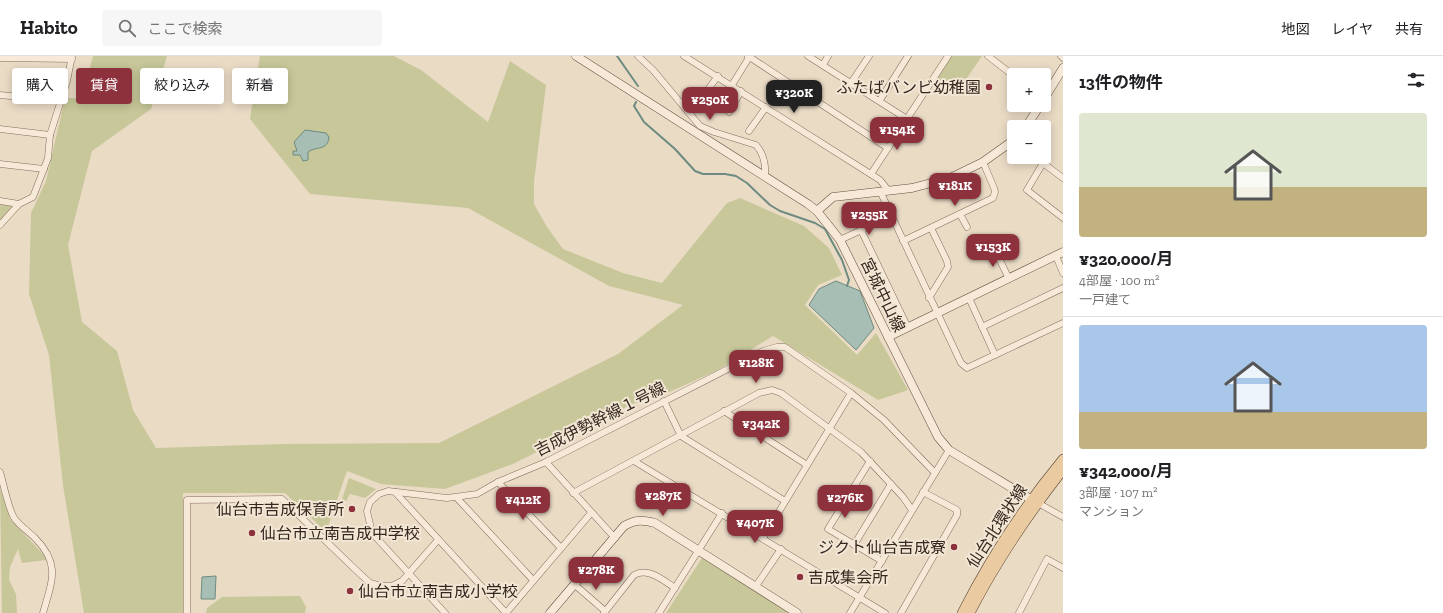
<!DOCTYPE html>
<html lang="ja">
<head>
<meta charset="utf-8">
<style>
  :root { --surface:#fff; --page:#f6f6f6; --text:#202124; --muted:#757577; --line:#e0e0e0; --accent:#8d323d }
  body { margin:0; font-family:"Zilla Slab","Noto Sans JP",serif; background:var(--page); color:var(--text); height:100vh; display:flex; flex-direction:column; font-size:15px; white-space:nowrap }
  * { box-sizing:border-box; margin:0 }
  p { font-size:13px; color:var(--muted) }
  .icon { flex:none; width:22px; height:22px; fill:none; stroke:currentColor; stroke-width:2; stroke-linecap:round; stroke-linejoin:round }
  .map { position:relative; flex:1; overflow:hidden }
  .panel { display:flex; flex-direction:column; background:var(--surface); width:380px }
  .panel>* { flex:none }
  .banner { position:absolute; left:12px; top:12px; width:380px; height:36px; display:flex; gap:8px }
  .controls { position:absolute; left:1007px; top:12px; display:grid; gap:8px }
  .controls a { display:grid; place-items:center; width:44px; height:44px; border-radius:4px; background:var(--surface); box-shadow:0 2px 10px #0003; font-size:20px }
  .price { position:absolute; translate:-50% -34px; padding:0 9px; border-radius:8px; background:var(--accent); color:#fff; font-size:13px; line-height:26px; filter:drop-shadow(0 1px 2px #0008) }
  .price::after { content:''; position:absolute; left:50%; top:24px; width:12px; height:9px; margin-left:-6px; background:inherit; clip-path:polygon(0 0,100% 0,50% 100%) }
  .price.on { background:#222; color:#fff }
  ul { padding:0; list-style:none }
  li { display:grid; align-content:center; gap:8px; height:212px; padding:0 16px }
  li+li { border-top:1px solid var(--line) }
  li span { display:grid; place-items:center; height:124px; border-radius:4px; color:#555 }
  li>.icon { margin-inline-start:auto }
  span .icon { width:72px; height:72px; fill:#fffc; stroke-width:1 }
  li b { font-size:17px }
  h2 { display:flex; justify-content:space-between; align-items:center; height:48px; padding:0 16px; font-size:17px }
  .chip { padding:0 14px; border-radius:4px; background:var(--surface); box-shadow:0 2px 10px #0003; font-size:14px; line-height:36px }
  .chip.on { background:var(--accent); color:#fff }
  header { display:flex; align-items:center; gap:24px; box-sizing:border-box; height:56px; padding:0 20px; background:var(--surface); border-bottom:1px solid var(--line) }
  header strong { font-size:19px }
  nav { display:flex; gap:22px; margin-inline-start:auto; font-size:14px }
  .search { width:280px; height:36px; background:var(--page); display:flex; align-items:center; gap:10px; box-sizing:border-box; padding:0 14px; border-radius:4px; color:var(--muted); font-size:15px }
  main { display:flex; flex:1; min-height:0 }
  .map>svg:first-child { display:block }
  .green { fill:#c7c79a }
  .water { fill:#a7beb4; stroke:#6e8b81 }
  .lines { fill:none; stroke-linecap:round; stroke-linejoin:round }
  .stream { stroke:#6e8b81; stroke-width:2 }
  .street-casing { stroke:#836d5d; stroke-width:7 }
  .secondary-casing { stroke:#654f40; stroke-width:9 }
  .primary-casing { stroke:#523c31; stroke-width:10 }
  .street { stroke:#f6e9d8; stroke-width:6 }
  .secondary { stroke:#f6e9d8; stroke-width:8 }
  .primary { stroke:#eacba1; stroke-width:9 }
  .poi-dot { fill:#8d323d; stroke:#f2e6d4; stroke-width:1.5 }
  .labels { text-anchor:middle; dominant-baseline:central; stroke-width:4; stroke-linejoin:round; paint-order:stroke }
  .poi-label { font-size:16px; fill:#35271f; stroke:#f2e6d4; text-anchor:end }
  .street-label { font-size:16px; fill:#35271f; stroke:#f2e6d4 }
</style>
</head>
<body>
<header>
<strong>Habito</strong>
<div class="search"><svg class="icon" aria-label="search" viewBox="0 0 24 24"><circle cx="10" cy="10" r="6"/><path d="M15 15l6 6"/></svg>ここで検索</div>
<nav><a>地図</a><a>レイヤ</a><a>共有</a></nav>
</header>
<main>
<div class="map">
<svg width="1063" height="557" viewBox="0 0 1063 557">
  <rect width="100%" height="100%" fill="#eadbc5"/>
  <g class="green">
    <path d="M93 0H167L151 53 92 95 68 189 82 266 117 295 133 354 156 392 283 388 439 387 618 298 683 249 609 230 468 152 310 138 250 63 260 0H394L421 14 488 66 510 5 546 29 534 126V148L547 171 563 193 623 217 662 227 727 147 740 142 804 170 829 192 842 219 818 229 805 249 857 299 876 277 908 334 878 344 773 280 718 314 656 342 632 348 513 408 445 433 381 428 347 415 326 476 285 437H183V557H84L63 429 49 299 29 238 31 157 46 125 65 42H82Z"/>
    <path d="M952 0H982L956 38 936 24Z"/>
    <path d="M0 148 12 150 11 153 0 166Z"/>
    <path d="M349 422 376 433 365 442 350 438 346 445 342 443Z"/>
    <path d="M0 432 10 463 43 498 46 504 22 507 18 493 10 511 9 524 16 538 17 557H2Z"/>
    <path d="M702 502 790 557H666Z"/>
    <path d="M300 540 306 551 305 557H206L207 552 222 541Z"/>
  </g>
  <g class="water">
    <path d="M305 74 326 77 329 81C328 95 316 90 308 96V104L303 105 300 99H293V95H297L294 86Z"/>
    <path d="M836 225 860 235 874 272 856 294 809 249 819 233Z"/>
    <path d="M216 520 215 543H201L202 521Z"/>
  </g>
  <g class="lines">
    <g class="stream">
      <path d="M617 0 638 30"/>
      <path d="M636 46 634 50 644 66 675 93 695 115 703 118H725L736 120 747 127 770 149 780 155 815 167 825 173 842 204 849 224 847 230"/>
    </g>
    <g class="street-casing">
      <g id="street">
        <path d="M638 0 653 14 700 70 714 76 756 89C764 98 766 109 765 121"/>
        <path d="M684 0 880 124 888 134"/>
        <path d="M748 0 888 92"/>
        <path d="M808 0 907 63"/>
        <path d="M988 0 1014 20"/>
        <path d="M1061 0 1063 2"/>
        <path d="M0 2 72 3"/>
        <path d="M823 9 828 0"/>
        <path d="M851 27 869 0"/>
        <path d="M732 29 750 0"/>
        <path d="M0 39 60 45"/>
        <path d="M703 40 718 20"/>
        <path d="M880 44 908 0"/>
        <path d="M729 56 741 35"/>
        <path d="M0 73 50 79"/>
        <path d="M749 75 766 51"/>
        <path d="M0 108 44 113"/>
        <path d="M871 118 948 0"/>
        <path d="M1063 122 1043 107 1027 134 1063 162"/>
        <path d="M880 135 961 307 967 312 1063 267"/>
        <path d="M0 145 19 148"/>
        <path d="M960 158 967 171"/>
        <path d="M0 169 19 148 33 141 48 102 50 79 67 25 72 0"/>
        <path d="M861 174 908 272"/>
        <path d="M840 184 891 160"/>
        <path d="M903 185 993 142 995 136 994 132 983 106"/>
        <path d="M995 194 1009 223"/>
        <path d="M1056 200 1063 217"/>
        <path d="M929 242 948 211 947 205 931 172"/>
        <path d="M969 242 995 299"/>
        <path d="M982 271 1063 232"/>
        <path d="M664 345 681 380 785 445"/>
        <path d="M724 355 807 409"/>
        <path d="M634 405 885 557"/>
        <path d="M870 405 828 473 882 505"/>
        <path d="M546 406 615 482"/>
        <path d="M0 416C3 426 9 456 15 463 20 470 28 475 35 482 61 508 52 525 43 557"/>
        <path d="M498 426 560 491"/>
        <path d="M395 436 506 557"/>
        <path d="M573 437 759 337 772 334 781 337 861 396 903 441 912 454"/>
        <path d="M457 442 533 524"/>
        <path d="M1038 447 1063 461"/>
        <path d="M763 482 851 337"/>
        <path d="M854 489 891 428"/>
        <path d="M575 529 605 555"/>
        <path d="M756 530 781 493"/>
        <path d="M187 557V444L282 443 357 515 370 527 381 530H392L402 525 438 484"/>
        <path d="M445 557 372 477 367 455 370 446 379 438 388 435 447 442 477 438 498 426 546 406 763 295 777 291H785L851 337 884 364 935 417"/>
        <path d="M506 557 591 457"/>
        <path d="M604 557 634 519C648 511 663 524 675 532"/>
        <path d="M659 557 722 457"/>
        <path d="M850 557 949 394"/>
        <path d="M901 557 957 459V454L923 436"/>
        <path d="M1019 557 1047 503 1063 512"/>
      </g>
    </g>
    <g class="secondary-casing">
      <g id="secondary">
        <path d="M576 0 808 148 817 155 840 184 938 381 949 394 1037 447"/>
        <path d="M1044 43 1063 12"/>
        <path d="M1026 71 1040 49"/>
        <path d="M817 155 833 141 912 132 950 122 983 106 1014 84"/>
        <path d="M888 281 1063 196"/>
        <path d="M550 557 624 470C636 463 643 464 655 467L797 557"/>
      </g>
    </g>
    <g class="primary-casing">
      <g id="primary">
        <path d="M962 557C990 502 1024 450 1063 403"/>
        <path d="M970 557C996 506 1028 459 1063 414"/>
      </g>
    </g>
    <use href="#street" class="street"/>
    <use href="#secondary" class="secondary"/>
    <use href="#primary" class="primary"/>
  </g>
  <g class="poi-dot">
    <circle cx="989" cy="31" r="4"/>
    <circle cx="352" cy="453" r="4"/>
    <circle cx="252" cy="477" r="4"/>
    <circle cx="954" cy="491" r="4"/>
    <circle cx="800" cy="521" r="4"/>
    <circle cx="350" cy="535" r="4"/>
  </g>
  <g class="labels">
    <g class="poi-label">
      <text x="981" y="31">ふたばバンビ幼稚園</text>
      <text x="344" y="453">仙台市吉成保育所</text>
      <text x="260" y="477" text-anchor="start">仙台市立南吉成中学校</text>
      <text x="946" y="491">ジクト仙台吉成寮</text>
      <text x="808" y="521" text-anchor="start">吉成集会所</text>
      <text x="358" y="535" text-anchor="start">仙台市立南吉成小学校</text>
    </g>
    <g class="street-label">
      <text transform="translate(883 239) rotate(64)">宮城中山線</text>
      <text transform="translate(600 363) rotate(-27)">吉成伊勢幹線１号線</text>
      <text transform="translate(997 470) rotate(-57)">仙台北環状線</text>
    </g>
  </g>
</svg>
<div class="controls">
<a>+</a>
<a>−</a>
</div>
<b class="price on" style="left:794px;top:58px">¥320K</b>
<b class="price" style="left:710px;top:65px">¥250K</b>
<b class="price" style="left:897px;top:95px">¥154K</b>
<b class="price" style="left:955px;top:151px">¥181K</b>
<b class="price" style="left:869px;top:180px">¥255K</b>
<b class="price" style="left:993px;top:212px">¥153K</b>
<b class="price" style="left:756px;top:328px">¥128K</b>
<b class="price" style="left:761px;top:389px">¥342K</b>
<b class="price" style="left:663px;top:461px">¥287K</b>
<b class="price" style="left:845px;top:463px">¥276K</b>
<b class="price" style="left:523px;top:465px">¥412K</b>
<b class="price" style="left:755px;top:488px">¥407K</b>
<b class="price" style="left:596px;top:535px">¥278K</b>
<div class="banner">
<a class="chip">購入</a>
<a class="chip on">賃貸</a>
<a class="chip">絞り込み</a>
<a class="chip">新着</a>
</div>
</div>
<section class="panel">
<h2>13件の物件<svg class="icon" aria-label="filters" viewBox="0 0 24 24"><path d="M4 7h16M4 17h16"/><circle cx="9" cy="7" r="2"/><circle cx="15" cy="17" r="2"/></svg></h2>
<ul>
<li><span style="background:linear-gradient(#dfe7d0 60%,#c2b280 0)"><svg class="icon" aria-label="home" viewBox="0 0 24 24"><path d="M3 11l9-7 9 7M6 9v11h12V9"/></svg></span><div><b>¥320,000/月</b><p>4部屋 · 100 m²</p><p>一戸建て</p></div></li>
<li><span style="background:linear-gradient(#a9c7e8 70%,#c2b280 0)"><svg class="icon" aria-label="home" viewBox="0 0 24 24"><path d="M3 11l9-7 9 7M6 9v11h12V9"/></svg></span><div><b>¥342,000/月</b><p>3部屋 · 107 m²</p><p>マンション</p></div></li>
</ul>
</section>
</main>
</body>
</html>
